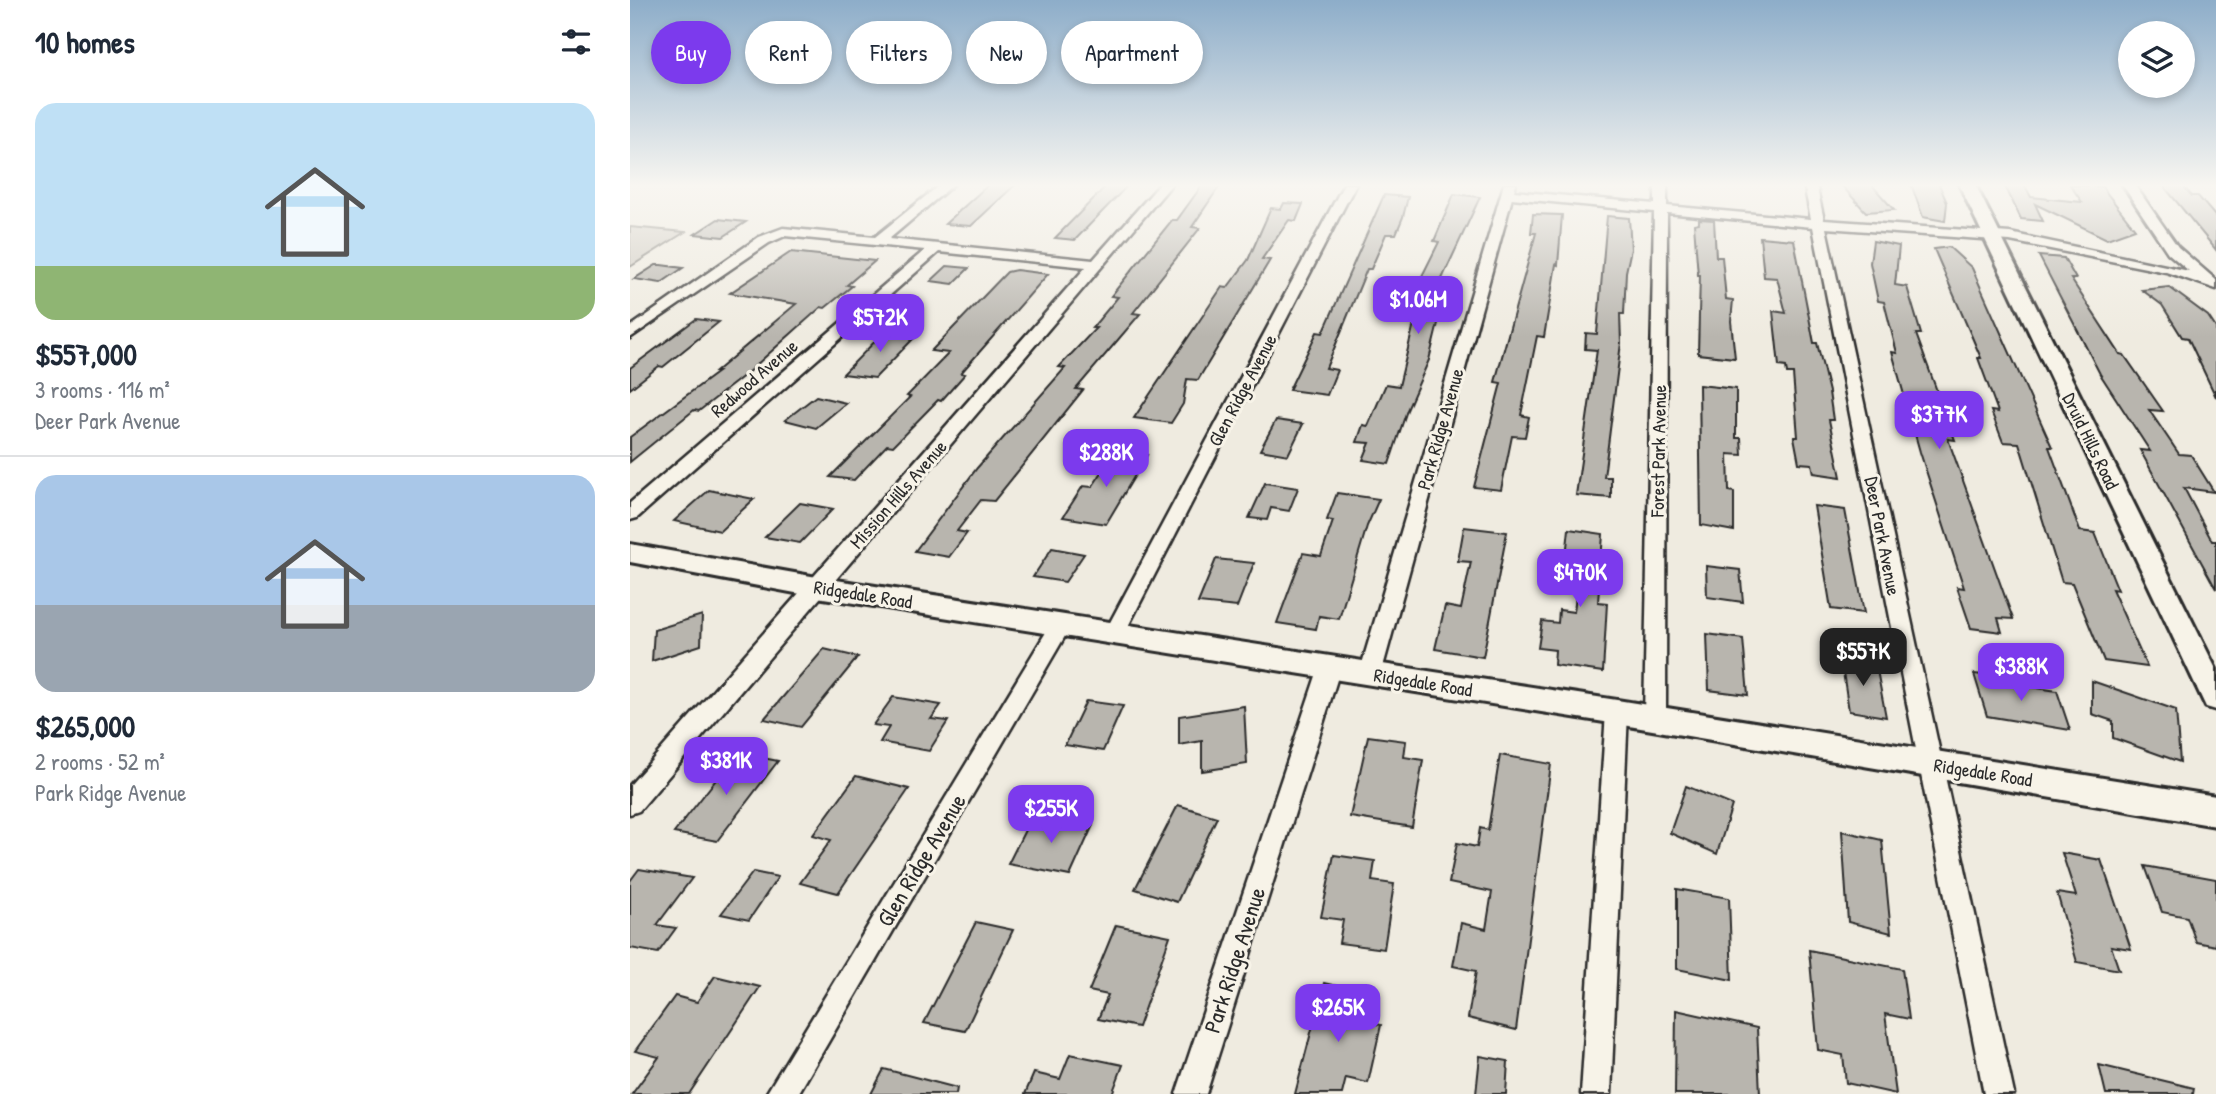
<!DOCTYPE html>
<html lang="en">
<head>
<meta charset="utf-8">
<style>
  :root { --surface:#fff; --page:#f2f2f3; --text:#1f2937; --muted:#747a83; --line:#e0e1e3; --accent:#7c3aed }
  body { margin:0; font-family:"Patrick Hand",sans-serif; background:var(--page); color:var(--text); height:100vh; display:flex; flex-direction:column; font-size:26px; white-space:nowrap }
  * { box-sizing:border-box; margin:0 }
  p { font-size:23px; color:var(--muted) }
  .icon { flex:none; width:38px; height:38px; fill:none; stroke:currentColor; stroke-width:2; stroke-linecap:round; stroke-linejoin:round }
  .map { position:relative; flex:1; overflow:hidden }
  .drawer { display:flex; flex-direction:column; background:var(--surface); width:630px }
  .drawer>* { flex:none }
  .banner { position:absolute; left:21px; top:21px; width:665px; height:63px; display:flex; gap:14px }
  .fabs { position:absolute; left:1488px; top:21px; display:grid; gap:14px }
  .fabs a { display:grid; place-items:center; width:77px; height:77px; border-radius:50%; background:var(--surface); box-shadow:0 4px 10px #0003; font-size:35px }
  .price { position:absolute; translate:-50% -60px; padding:0 16px; border-radius:14px; background:var(--accent); color:#fff; font-size:23px; line-height:46px; filter:drop-shadow(0 2px 4px #0008) }
  .price::after { content:''; position:absolute; left:50%; top:42px; width:21px; height:16px; margin-left:-10px; background:inherit; clip-path:polygon(0 0,100% 0,50% 100%) }
  .price.on { background:#222; color:#fff }
  ul { padding:0; list-style:none }
  li { display:grid; align-content:center; gap:14px; height:371px; padding:0 35px }
  li+li { border-top:2px solid var(--line) }
  li span { display:grid; place-items:center; height:217px; border-radius:21px; color:#555 }
  li>.icon { margin-inline-start:auto }
  span .icon { width:126px; height:126px; fill:#fffc; stroke-width:1 }
  li b { font-size:30px }
  h2 { display:flex; justify-content:space-between; align-items:center; height:84px; padding:0 35px; font-size:30px }
  .pill { padding:0 24px; border-radius:32px; background:var(--surface); box-shadow:0 4px 10px #0003; font-size:24px; line-height:63px }
  .pill.on { background:var(--accent); color:#fff }
  main { display:flex; flex:1; min-height:0 }
  .map>svg:first-child { display:block }
  .green { fill:#cfcbc2; stroke:#7d7b76; stroke-width:2 }
  .building { fill:#b8b5ae; stroke:#2b2b2b; stroke-width:2 }
  .lines { fill:none; stroke-linecap:round; stroke-linejoin:round }
  .minor-casing { stroke:#2b2b2b; stroke-width:5 }
  .tertiary-casing { stroke:#2b2b2b; stroke-width:6 }
  .minor { fill:#f7f3e8; fill-rule:evenodd }
  .tertiary { fill:#f7f3e8; fill-rule:evenodd }
  .labels { text-anchor:middle; dominant-baseline:central; stroke-width:6; stroke-linejoin:round; paint-order:stroke }
  .street-label { font-size:19px; fill:#2b2b2b; stroke:#f7f3e8 }
  .near-street-label { font-size:23px; fill:#2b2b2b; stroke:#f7f3e8 }
</style>
</head>
<body>
<main>
<section class="drawer">
<h2>10 homes<svg class="icon" aria-label="filters" viewBox="0 0 24 24"><path d="M4 7h16M4 17h16"/><circle cx="9" cy="7" r="2"/><circle cx="15" cy="17" r="2"/></svg></h2>
<ul>
<li><span style="background:linear-gradient(#bfe0f5 75%,#8fb573 0)"><svg class="icon" aria-label="home" viewBox="0 0 24 24"><path d="M3 11l9-7 9 7M6 9v11h12V9"/></svg></span><div><b>$557,000</b><p>3 rooms · 116 m²</p><p>Deer Park Avenue</p></div></li>
<li><span style="background:linear-gradient(#a9c7e8 60%,#9aa5b1 0)"><svg class="icon" aria-label="home" viewBox="0 0 24 24"><path d="M3 11l9-7 9 7M6 9v11h12V9"/></svg></span><div><b>$265,000</b><p>2 rooms · 52 m²</p><p>Park Ridge Avenue</p></div></li>
</ul>
</section>
<div class="map">
<svg width="1586" height="1094" viewBox="0 0 1586 1094">
  <rect width="100%" height="100%" fill="#efebe0"/>
  <filter id="ink" filterUnits="userSpaceOnUse"><feTurbulence type="fractalNoise" baseFrequency=".0143" numOctaves="2"/><feDisplacementMap in="SourceGraphic" scale="14" xChannelSelector="R" yChannelSelector="G"/><feConvolveMatrix kernelMatrix="1 2 1 2 8 2 1 2 1" color-interpolation-filters="sRGB"/></filter>
  <g filter="url(#ink)">
    <path class="green" d="M0 227 55 232 0 267Z"/>
    <g class="building">
      <path d="M359 184H386L341 226 315 224Z"/>
      <path d="M478 184H499L445 240 425 238Z"/>
      <path d="M573 184H591L562 227 570 228 503 313 510 314 446 389 453 390 364 501 351 500 327 531 337 533 319 557 285 551 347 468 435 368 429 367 466 328H462L488 297 481 296 542 220H547Z"/>
      <path d="M1210 184H1241L1264 210 1236 212Z"/>
      <path d="M1281 184H1309L1317 203 1315 221 1293 217Z"/>
      <path d="M1374 184H1394L1401 197 1452 202 1440 185 1472 187 1505 229 1477 239 1405 204 1413 221 1391 219Z"/>
      <path d="M1532 184H1551L1562 196H1568L1586 217V250Z"/>
      <path d="M824 194 850 197 805 294 815 295 799 360 777 410 759 464 733 460 740 443 727 442 733 425 738 426 756 384 769 386 786 315 780 314 787 286 809 242 804 241Z"/>
      <path d="M754 195 778 197 773 217 766 234H756L741 269H737L696 368 707 370 697 395 659 390 687 332 693 333Z"/>
      <path d="M654 203 673 204 666 221 659 220 632 259 640 260 568 380 557 379 553 404 541 423 504 418 592 287 597 288 618 260 641 208 651 209Z"/>
      <path d="M903 214 932 215 928 265 926 264 914 337 907 336 891 415 899 417 895 437 882 436 871 490 844 487 871 383 865 382 906 233H901Z"/>
      <path d="M977 216 999 218 1001 249 996 272 994 314H990L991 343 974 477H981V498L946 495 967 350 955 349 956 333 967 334Z"/>
      <path d="M88 219 116 222 93 237 65 234Z"/>
      <path d="M1069 219 1084 220 1086 257H1092L1096 299 1103 300 1101 321 1105 358 1068 354 1070 275H1068L1064 224 1069 223Z"/>
      <path d="M1130 237 1164 240 1184 343H1187L1199 392 1203 420H1199L1211 477 1184 473 1182 464 1169 463 1164 437H1168L1163 374H1157L1156 367 1149 366 1143 311 1156 313 1147 278 1134 277Z"/>
      <path d="M1243 241 1269 246 1265 285 1277 287 1291 334H1286L1325 440 1318 439 1383 619 1368 618 1372 632 1341 628 1327 587 1334 588 1290 452 1262 352 1267 353 1254 302 1248 301 1240 263Z"/>
      <path d="M1319 247 1342 268 1422 447H1419L1450 531 1465 533 1488 590 1482 589 1517 667 1474 661 1442 583 1432 582 1389 443 1373 442 1361 411 1368 412 1348 358H1351L1304 249Z"/>
      <path d="M161 252 245 261 217 285 222 286 195 308 191 307 115 375 69 411 64 410 0 462V437L88 372H85L166 304 100 293Z"/>
      <path d="M1409 256 1434 258 1446 279H1441L1490 354 1494 355 1533 411 1519 410 1549 454 1561 455 1584 492 1554 488 1582 541H1586V589L1510 450 1520 451 1470 374Z"/>
      <path d="M26 265H31L53 268 31 283 4 279Z"/>
      <path d="M317 266 339 268 323 284 301 281Z"/>
      <path d="M386 270 418 274 331 373 335 374 311 401 308 400 263 446 257 445 224 480 200 477 280 397 277 396 319 353 301 351 377 272Z"/>
      <path d="M1539 287 1578 316 1586 328V397L1558 338 1552 337 1532 305 1512 290Z"/>
      <path d="M66 319 89 322 33 367 29 366 0 389V368Z"/>
      <path d="M255 331 287 335 245 378 213 374Z"/>
      <path d="M1069 385 1106 389V438H1111L1112 455 1098 454 1099 491 1104 492V531L1071 525Z"/>
      <path d="M186 396 216 403 186 428 155 420Z"/>
      <path d="M646 420 673 424 658 455 630 450Z"/>
      <path d="M487 450 517 455 476 524 433 517 453 486 462 487Z"/>
      <path d="M635 483 668 488 659 511 641 508 637 520 619 518Z"/>
      <path d="M79 490 124 499 90 531 44 521Z"/>
      <path d="M707 493 749 499 737 526 709 619 689 616 686 629 647 623 673 553 691 556 703 521 697 520Z"/>
      <path d="M170 503 203 509 170 543 135 537Z"/>
      <path d="M1184 506 1215 510 1234 613 1201 609Z"/>
      <path d="M834 527 877 532 853 657 805 649 815 606 831 609 841 562 828 561Z"/>
      <path d="M939 529 973 534 968 602 977 603 973 672 924 665 925 650 908 648 912 621 928 623 929 610 944 612 948 577 934 575Z"/>
      <path d="M422 548 454 554 435 582 403 577Z"/>
      <path d="M586 559 624 563 607 607 568 603Z"/>
      <path d="M1076 566 1110 570 1113 602 1077 597Z"/>
      <path d="M72 615 71 645 22 661 24 630Z"/>
      <path d="M1077 634 1113 639 1118 695 1079 690Z"/>
      <path d="M194 649 228 657 171 727 134 719Z"/>
      <path d="M1211 659 1246 665 1256 717 1219 711Z"/>
      <path d="M1344 674 1371 677 1373 683 1427 691 1440 730 1357 716Z"/>
      <path d="M1462 681 1546 710 1550 762 1483 738V721L1462 714Z"/>
      <path d="M263 697 311 705 301 719 318 721 299 751 250 742 259 727 243 725Z"/>
      <path d="M456 701 493 706 473 751 435 745Z"/>
      <path d="M614 706 617 764 572 771V741L549 745V716Z"/>
      <path d="M738 736 776 741 774 757 793 760 782 827 720 817Z"/>
      <path d="M107 753 148 761 87 841 44 833Z"/>
      <path d="M870 755 921 764 886 1030 838 1018 846 971 823 966 831 923 856 929 862 892 819 883 827 843 847 847 850 828 858 830Z"/>
      <path d="M226 776 279 789 208 893 170 883 201 840 183 835Z"/>
      <path d="M1056 786 1102 805 1087 854 1040 833Z"/>
      <path d="M548 805 587 817 547 902 505 889Z"/>
      <path d="M403 814 463 825 440 876 378 864Z"/>
      <path d="M1212 831 1252 840 1261 933 1218 922Z"/>
      <path d="M1432 853 1471 860 1501 949 1481 946 1489 970 1447 962 1427 893 1446 896Z"/>
      <path d="M704 855 745 861 742 881 764 884 754 949 709 943 713 920 691 917Z"/>
      <path d="M1515 866 1586 879V946L1566 942 1557 917 1532 912Z"/>
      <path d="M9 869 62 878 27 925 46 928 28 953 0 948V881Z"/>
      <path d="M123 872 148 877 119 920 91 914Z"/>
      <path d="M1047 889 1099 898 1102 980 1047 969Z"/>
      <path d="M346 922 383 930 335 1031 294 1023Z"/>
      <path d="M486 925 540 936 508 1027 468 1019 478 995 459 991Z"/>
      <path d="M1179 950 1272 969 1279 1019 1255 1014 1266 1094 1216 1083 1213 1055 1188 1050Z"/>
      <path d="M85 976 130 987 59 1094H2L29 1057 5 1051 45 996 67 1002Z"/>
      <path d="M694 983 736 993 729 1020 751 1025 738 1083 716 1078 712 1094H665Z"/>
      <path d="M1046 1010 1127 1028 1130 1094H1045Z"/>
      <path d="M440 1054 493 1065 482 1094H395L404 1073 430 1079Z"/>
      <path d="M850 1056 878 1061 876 1094H846Z"/>
      <path d="M1469 1065 1564 1088 1563 1094H1476Z"/>
      <path d="M254 1069 327 1088 326 1094H241Z"/>
    </g>
    <g class="lines">
      <g class="minor-casing">
        <g id="minor">
          <path d="M311 184H324L259 239 463 260 530 184H542L9 811 0 814V785L456 267 309 252 7 518 0 520V503L295 250 155 236 139 243 0 338V327L129 237 153 228 245 237Z"/>
          <path d="M714 184H726L491 640 484 643 477 640 474 634 477 628Z"/>
          <path d="M874 184H886L884 191 1025 204V184H1037V206L1181 219 1174 184H1186L1194 220 1380 233 1559 271 1538 253 1492 184H1504L1548 247 1586 280V289L1536 272 1380 241 1196 228 1384 1094H1354L1183 227 1037 213 1036 718 1033 725 1025 728 1017 725 1014 718 1024 212 882 198 751 674 748 680 740 683 732 680 729 674Z"/>
          <path d="M431 617 438 619 441 625 438 631 168 1094H136L424 619Z"/>
          <path d="M700 658 708 661 711 667 576 1094H546L689 667 692 661Z"/>
          <path d="M987 702 995 705 998 712 981 1094H951L976 712 979 705Z"/>
        </g>
      </g>
      <g class="tertiary-casing">
        <g id="tertiary">
          <path d="M1329 184H1345L1586 669V710L1576 707Z"/>
          <path d="M0 544 187 577 987 700 1586 796V826L987 724 187 597 0 562Z"/>
        </g>
      </g>
      <use href="#minor" class="minor"/>
      <use href="#tertiary" class="tertiary"/>
    </g>
  </g>
  <linearGradient id="sky" x2="0" y2="1"><stop stop-color="#8dadc9"/><stop offset="0.55" stop-color="#f8f6f1"/><stop offset="1" stop-color="#f8f6f1" stop-opacity="0"/></linearGradient>
  <rect width="1586" height="337" fill="url(#sky)"/>
  <g class="labels">
    <g class="street-label">
      <text transform="translate(124 378) rotate(-41)">Redwood Avenue</text>
      <text transform="translate(612 390) rotate(-62)">Glen Ridge Avenue</text>
      <text transform="translate(810 429) rotate(-74)">Park Ridge Avenue</text>
      <text transform="translate(1461 441) rotate(64)">Druid Hills Road</text>
      <text transform="translate(1028 451) rotate(-89)">Forest Park Avenue</text>
      <text transform="translate(268 494) rotate(-49)">Mission Hills Avenue</text>
      <text transform="translate(1253 536) rotate(79)">Deer Park Avenue</text>
      <text transform="translate(233 594) rotate(9)">Ridgedale Road</text>
      <text transform="translate(793 682) rotate(9)">Ridgedale Road</text>
      <text transform="translate(1353 772) rotate(9)">Ridgedale Road</text>
    </g>
    <g class="near-street-label">
      <text transform="translate(291 860) rotate(-59)">Glen Ridge Avenue</text>
      <text transform="translate(604 960) rotate(-72)">Park Ridge Avenue</text>
    </g>
  </g>
</svg>
<div class="fabs">
<a><svg class="icon" aria-label="layers" viewBox="0 0 24 24"><path d="M12 4l9 5-9 5-9-5zM3 14l9 5 9-5"/></svg></a>
</div>
<b class="price" style="left:788px;top:336px">$1.06M</b>
<b class="price" style="left:250px;top:354px">$572K</b>
<b class="price" style="left:1309px;top:451px">$377K</b>
<b class="price" style="left:476px;top:489px">$288K</b>
<b class="price" style="left:950px;top:609px">$470K</b>
<b class="price on" style="left:1233px;top:688px">$557K</b>
<b class="price" style="left:1391px;top:703px">$388K</b>
<b class="price" style="left:96px;top:797px">$381K</b>
<b class="price" style="left:421px;top:845px">$255K</b>
<b class="price" style="left:708px;top:1044px">$265K</b>
<div class="banner">
<a class="pill on">Buy</a>
<a class="pill">Rent</a>
<a class="pill">Filters</a>
<a class="pill">New</a>
<a class="pill">Apartment</a>
</div>
</div>
</main>
</body>
</html>
